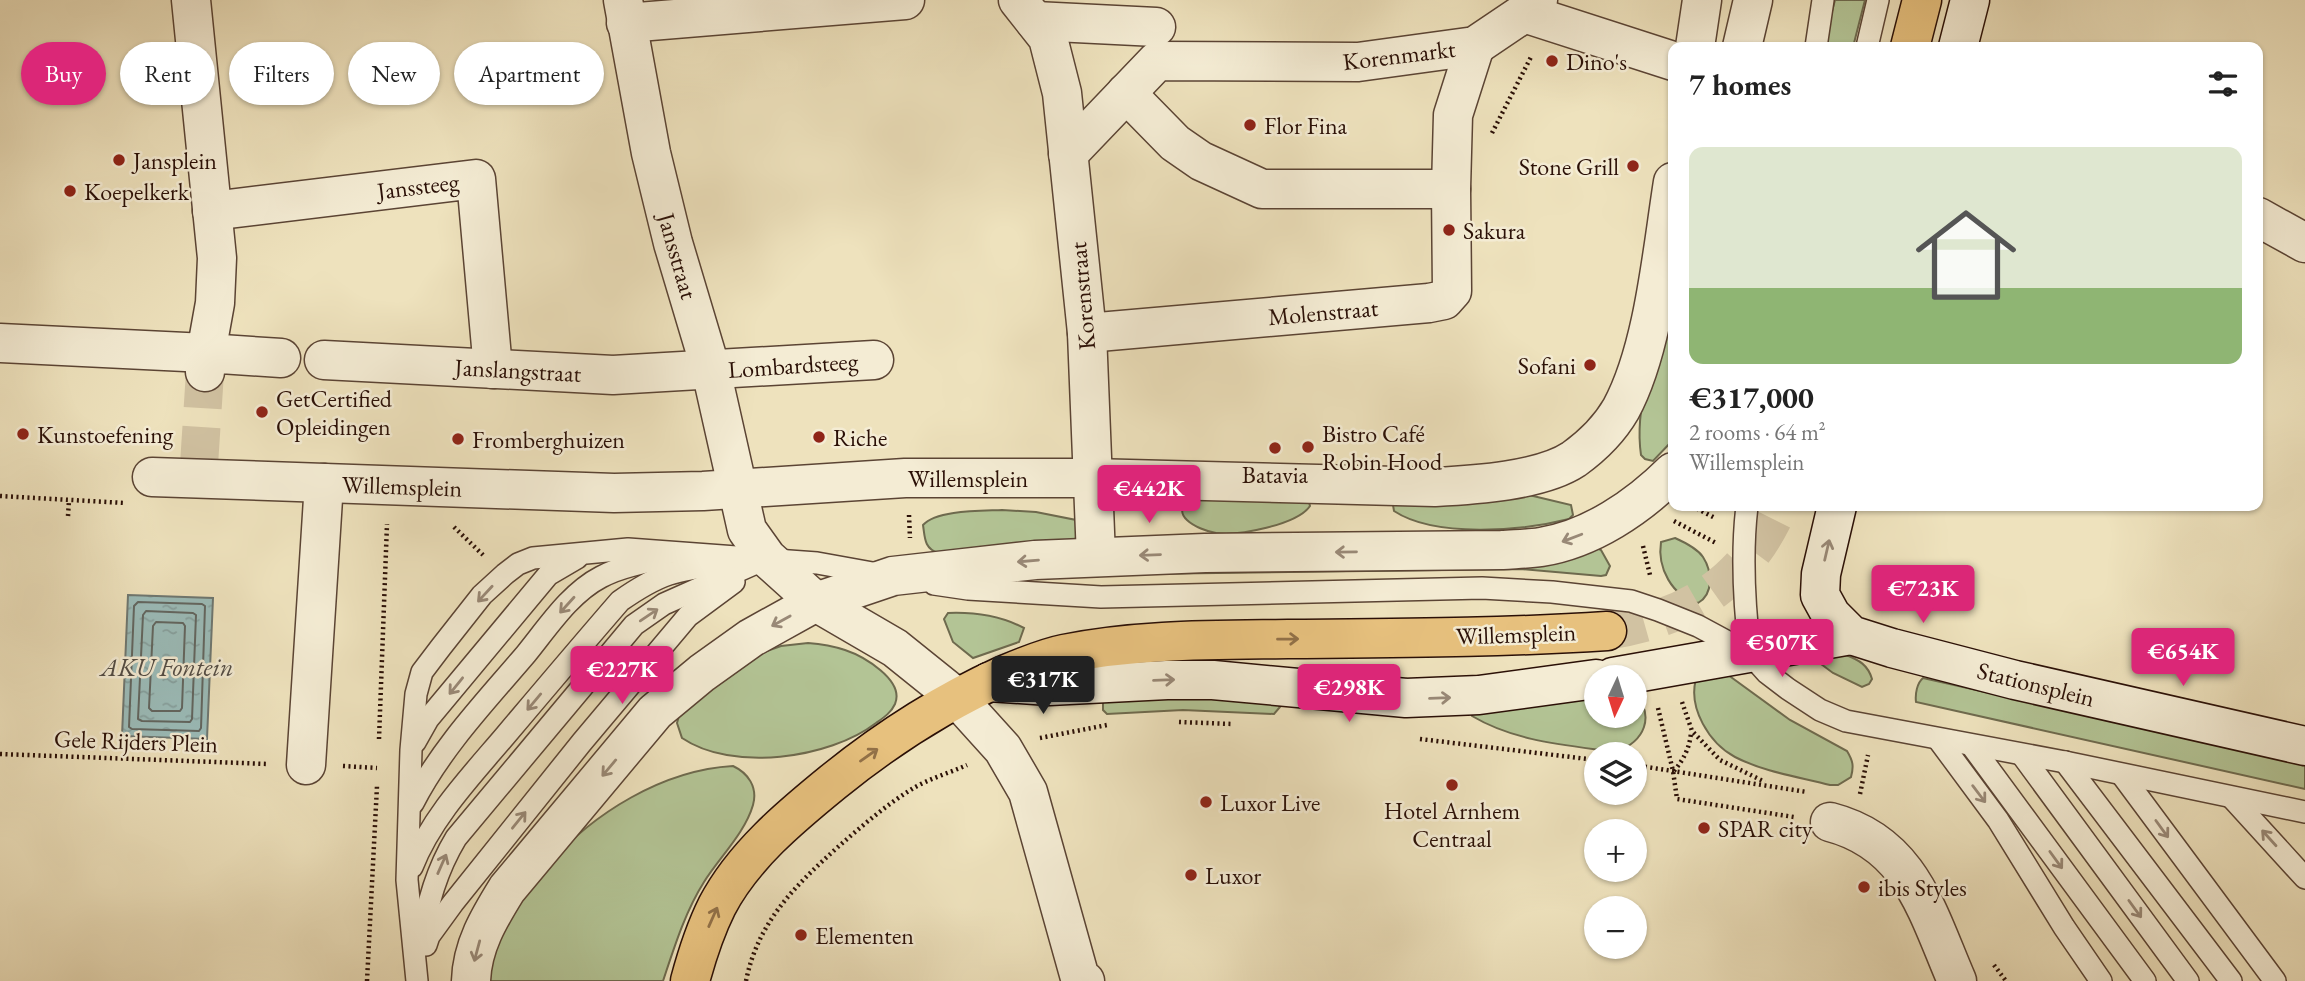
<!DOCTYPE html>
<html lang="en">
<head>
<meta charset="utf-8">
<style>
  :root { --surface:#fff; --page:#f6f6f6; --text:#222; --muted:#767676; --line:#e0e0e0; --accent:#db2777 }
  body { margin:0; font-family:"EB Garamond",serif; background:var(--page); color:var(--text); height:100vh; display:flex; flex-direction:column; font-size:26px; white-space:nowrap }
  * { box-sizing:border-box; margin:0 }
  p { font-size:23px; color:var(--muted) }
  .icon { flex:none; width:38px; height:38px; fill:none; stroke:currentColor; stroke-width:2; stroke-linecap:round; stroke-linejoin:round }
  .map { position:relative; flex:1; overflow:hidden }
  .details { position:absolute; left:1668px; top:42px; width:595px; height:469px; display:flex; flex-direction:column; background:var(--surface); border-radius:14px; box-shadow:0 2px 5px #0004 }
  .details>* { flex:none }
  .hud { position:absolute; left:21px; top:42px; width:665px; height:63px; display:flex; gap:14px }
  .needle { width:46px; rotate:184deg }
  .tools { position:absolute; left:1584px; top:665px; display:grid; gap:14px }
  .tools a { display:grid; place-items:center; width:63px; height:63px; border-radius:50%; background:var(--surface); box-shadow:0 2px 5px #0004; font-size:35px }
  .price { position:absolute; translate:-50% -60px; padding:0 16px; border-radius:7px; background:var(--accent); color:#fff; font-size:23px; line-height:46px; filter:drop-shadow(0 2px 4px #0008) }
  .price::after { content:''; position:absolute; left:50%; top:42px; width:21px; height:16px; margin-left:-10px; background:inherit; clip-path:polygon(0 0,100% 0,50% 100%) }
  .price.on { background:#222; color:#fff }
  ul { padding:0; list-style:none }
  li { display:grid; align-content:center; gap:14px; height:371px; padding:0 21px }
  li+li { border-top:2px solid var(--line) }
  li span { display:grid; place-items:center; height:217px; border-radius:14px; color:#555 }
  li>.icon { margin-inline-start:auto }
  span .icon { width:126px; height:126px; fill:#fffc; stroke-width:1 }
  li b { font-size:30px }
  h2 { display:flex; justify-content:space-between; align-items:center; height:84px; padding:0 21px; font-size:30px }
  .chip { padding:0 24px; border-radius:32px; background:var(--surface); box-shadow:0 2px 5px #0004; font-size:24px; line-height:63px }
  .chip.on { background:var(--accent); color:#fff }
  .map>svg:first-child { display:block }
  .green { fill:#b3c495; stroke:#6e6a4e; stroke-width:2 }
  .water { fill:url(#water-ripples); stroke:#6e7771; stroke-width:2 }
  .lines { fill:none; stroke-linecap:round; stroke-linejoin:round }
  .shore { stroke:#626660; stroke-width:2 }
  .street-tunnel { stroke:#d1c2a2; stroke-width:38; stroke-dasharray:38 19; stroke-linecap:butt }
  .primary-tunnel { stroke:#d1c2a2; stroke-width:38; stroke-dasharray:38 19; stroke-linecap:butt }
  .lane-casing { stroke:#5b4434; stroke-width:24 }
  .street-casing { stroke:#5b4434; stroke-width:41 }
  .secondary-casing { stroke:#2a0f06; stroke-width:41 }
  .primary-casing { stroke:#2a0f06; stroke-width:41 }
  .path { stroke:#2a0f06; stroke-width:4.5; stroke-dasharray:2 3.5; stroke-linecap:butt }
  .lane { stroke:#f4ecd4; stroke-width:21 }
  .street { stroke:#f4ecd4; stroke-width:38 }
  .secondary { stroke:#f4ecd4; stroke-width:38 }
  .primary { stroke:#e7c17e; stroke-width:38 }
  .oneway { stroke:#998977 }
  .oneway2 { stroke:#927148 }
  .poi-dot { fill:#8f2418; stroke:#f4ecd4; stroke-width:2.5 }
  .labels { text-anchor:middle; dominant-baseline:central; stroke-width:5; stroke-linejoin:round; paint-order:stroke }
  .street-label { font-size:24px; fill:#2a0f06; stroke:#f4ecd4 }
  .poi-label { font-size:24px; fill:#2a0f06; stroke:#f4ecd4; text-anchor:start }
  .water-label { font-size:26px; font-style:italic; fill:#524c45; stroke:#f4ecd4 }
</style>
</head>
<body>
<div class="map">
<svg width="2305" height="981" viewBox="0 0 2305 981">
  <defs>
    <pattern id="water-ripples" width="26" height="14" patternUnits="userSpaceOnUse" patternTransform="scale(1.75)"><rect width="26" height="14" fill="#9bbcb9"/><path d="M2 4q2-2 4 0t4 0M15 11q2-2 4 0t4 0" fill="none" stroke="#86a09e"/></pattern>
  </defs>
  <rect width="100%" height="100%" fill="#eee2bd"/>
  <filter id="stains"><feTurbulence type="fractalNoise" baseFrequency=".00286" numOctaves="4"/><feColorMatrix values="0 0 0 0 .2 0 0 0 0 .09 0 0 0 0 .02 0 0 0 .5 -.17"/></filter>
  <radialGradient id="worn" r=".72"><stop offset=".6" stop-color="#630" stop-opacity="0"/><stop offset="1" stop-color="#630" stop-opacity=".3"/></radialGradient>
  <g class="green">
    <path d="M1835 0H1865L1853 47H1827L1829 23Z"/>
    <path d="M1673 312V440L1653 461 1645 459 1641 455C1634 407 1653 355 1673 312Z"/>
    <path d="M1529 495 1571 505 1573 515 1569 519C1522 531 1435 538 1394 511L1393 505Z"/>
    <path d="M1193 497 1309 502 1310 506C1297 525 1238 536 1216 533 1198 530 1165 514 1193 497Z"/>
    <path d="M1002 510 1036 512 1076 520 1082 532 1074 540 938 553C924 548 925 538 923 525 937 510 981 511 1002 510Z"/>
    <path d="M1675 538C1684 542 1697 548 1703 557 1712 571 1714 594 1698 603 1672 596 1657 568 1661 542Z"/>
    <path d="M1593 546 1601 550 1610 566 1606 575 1601 576 1520 569 1143 574Z"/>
    <path d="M948 613C973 612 1001 616 1024 628L1019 642 973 658 953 642 944 619Z"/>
    <path d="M808 643C821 644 833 646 845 650 863 656 905 680 895 704 891 713 883 718 876 723 829 759 732 772 682 738L677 723 680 712 764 652 781 646Z"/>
    <path d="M1846 655C1859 660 1868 665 1872 679L1869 684 1862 687 1833 673 1817 661V658Z"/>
    <path d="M1724 672 1790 720 1847 751C1853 761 1854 766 1851 777L1838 785H1830C1799 777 1764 772 1735 757 1709 743 1688 708 1696 679Z"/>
    <path d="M1923 678 2305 764V789L1916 702C1915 694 1917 683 1923 678Z"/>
    <path d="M1596 687V716H1634L1635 692C1655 717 1645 741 1616 752 1566 745 1516 742 1472 716L1471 709Z"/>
    <path d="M1124 695 1276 702 1280 707 1274 714 1183 710 1107 714 1103 710V701Z"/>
    <path d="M733 766C748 773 758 787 753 805 745 833 719 858 704 882 685 912 674 948 663 981H486C488 969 488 955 491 944 496 930 511 916 519 904 529 892 538 878 548 865 593 813 663 770 733 766Z"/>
  </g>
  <path class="water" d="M128 595 213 598 207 739 122 736Z"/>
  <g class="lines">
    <g class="shore">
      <path d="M138 602 202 604 205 606 201 728 199 731 132 729 129 727 134 606Z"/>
      <path d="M146 611 193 613 196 615 192 719 190 722 142 721 138 719 143 615Z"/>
      <path d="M156 622 183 623 185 626 182 708 180 711H152L149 708 153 626Z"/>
    </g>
    <path class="street-tunnel" d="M199 465 205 372"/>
    <path class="primary-tunnel" d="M1607 631C1688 618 1746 583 1779 506"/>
    <g class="lane-casing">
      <g id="lane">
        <path d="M1816 47 1823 0"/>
        <path d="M1867 47 1878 0"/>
        <path d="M1747 506C1741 556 1744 604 1750 654"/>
        <path d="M934 584 968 589 1101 597 1482 588 1552 592 1631 601 1658 610 1698 626 1750 654 1767 673 1788 689 1820 710 1846 721 2065 762 2305 812"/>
        <path d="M1938 739 1998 820 2064 927 2101 981"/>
        <path d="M415 742 428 719 548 575 577 558"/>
        <path d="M1972 746 2145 981"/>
        <path d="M2022 755 2188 981"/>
        <path d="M2065 762 2231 981"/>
        <path d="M2122 775 2275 981"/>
        <path d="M2232 798 2305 878"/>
        <path d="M413 803C441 748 486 701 526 654 548 627 570 593 601 577 620 567 641 563 662 559"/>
        <path d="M412 867C431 818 471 776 505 736 543 691 581 646 620 601 660 573 675 570 723 564"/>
        <path d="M421 945C426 906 436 871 456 838L634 625 664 604 765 559"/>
        <path d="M426 945 429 936 453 903 582 742 688 616 734 582"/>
        <path d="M417 981 407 880 411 750 416 694 422 672 441 647 482 595 505 574 518 564 533 558 628 549 817 563 878 574"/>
      </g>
    </g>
    <g class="street-casing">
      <g id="street">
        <path d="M623 0 651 153 673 243 711 370 747 530 767 558 816 602 895 648 956 697 1003 749 1028 792 1080 978 1085 981"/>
        <path d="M1018 0 1048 38 1062 93 1087 333 1096 557"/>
        <path d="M1524 13 1673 61"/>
        <path d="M1035 21 1156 27"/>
        <path d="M626 23 905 0"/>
        <path d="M1695 47 1702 0"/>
        <path d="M1742 47 1753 0"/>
        <path d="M1126 93 1175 143 1201 161 1262 189H1451L1453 115 1475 46"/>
        <path d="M1068 154 1157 61 1358 62 1475 46 1524 13 1538 0"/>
        <path d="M212 211 476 179 493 369"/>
        <path d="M2258 217 2305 243"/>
        <path d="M1087 333 1429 303 1444 300 1452 291 1451 189"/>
        <path d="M0 343 206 353 215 303 217 258 191 0"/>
        <path d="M324 360 613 375 874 360"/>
        <path d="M205 372 206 353 281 358"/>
        <path d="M152 477 614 493 703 491 905 478H1091L1435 487C1474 485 1541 481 1574 459 1592 446 1610 428 1621 409 1654 348 1662 251 1673 182"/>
        <path d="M306 765 324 483"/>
        <path d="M1830 822C1911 843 1927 912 1957 981"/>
        <path d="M471 981C472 946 489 918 507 889L655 712 702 673 751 638 816 602 893 576 1035 560 1205 553 1502 550C1515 549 1528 549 1541 547 1591 539 1638 507 1673 472"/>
      </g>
    </g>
    <g class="secondary-casing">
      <g id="secondary">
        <path d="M1958 47 1970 0"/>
        <path d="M1837 506 1821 574 1820 595 1831 615 1851 635 1892 648 2015 680 2305 746"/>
        <path d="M1613 677 1851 635"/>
        <path d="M989 682 1049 686 1167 680H1213L1406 698 1479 695 1596 679"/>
      </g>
    </g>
    <g class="primary-casing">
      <g id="primary">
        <path d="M1910 47 1922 0"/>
        <path d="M690 981C697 955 705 930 717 906 743 856 790 817 833 782 886 739 942 703 1004 675 1023 667 1044 658 1064 654 1137 639 1214 640 1288 639 1394 638 1501 638 1607 631"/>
      </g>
    </g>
    <g class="path">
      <path d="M1492 133 1531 57"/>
      <path d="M0 496 125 503"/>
      <path d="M1692 506 1715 518"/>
      <path d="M909 515 910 538"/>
      <path d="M68 516 69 500"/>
      <path d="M1674 521 1716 543"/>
      <path d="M454 527 483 555"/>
      <path d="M1643 546 1650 575"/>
      <path d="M1682 702 1692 731 1720 760 1765 782"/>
      <path d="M1658 708 1673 771 1677 799 1794 817"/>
      <path d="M1179 722 1233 724"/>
      <path d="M1040 738 1107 725"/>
      <path d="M379 739 387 524"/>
      <path d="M1420 739 1596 760"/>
      <path d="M0 754 268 764"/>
      <path d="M1634 765 1807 792"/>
      <path d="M343 766 377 768"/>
      <path d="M1674 771C1684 759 1690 747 1691 732"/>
      <path d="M1860 794 1868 755"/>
      <path d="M1994 965 2006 981"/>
      <path d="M367 981 377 786"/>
      <path d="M746 981C758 921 796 885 839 846 862 826 886 805 912 789 928 779 949 773 967 765"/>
    </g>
    <use href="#lane" class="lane"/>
    <use href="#street" class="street"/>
    <use href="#secondary" class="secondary"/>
    <use href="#primary" class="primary"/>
  </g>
  <defs><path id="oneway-shaft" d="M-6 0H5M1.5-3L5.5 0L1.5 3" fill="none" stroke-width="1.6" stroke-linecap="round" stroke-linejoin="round" transform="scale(1.75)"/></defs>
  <g class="oneway">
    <use href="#oneway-shaft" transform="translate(1572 538) rotate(159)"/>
    <use href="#oneway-shaft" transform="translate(1827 550) rotate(-77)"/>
    <use href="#oneway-shaft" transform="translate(1346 552) rotate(179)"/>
    <use href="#oneway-shaft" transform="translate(1150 555) rotate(178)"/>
    <use href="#oneway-shaft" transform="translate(1028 561) rotate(175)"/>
    <use href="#oneway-shaft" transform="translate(485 594) rotate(133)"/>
    <use href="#oneway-shaft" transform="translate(567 605) rotate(132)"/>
    <use href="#oneway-shaft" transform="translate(649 615) rotate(-34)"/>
    <use href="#oneway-shaft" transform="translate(781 621) rotate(151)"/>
    <use href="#oneway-shaft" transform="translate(1164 680) rotate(-2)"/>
    <use href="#oneway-shaft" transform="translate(456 686) rotate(129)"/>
    <use href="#oneway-shaft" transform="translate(1440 698) rotate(-2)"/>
    <use href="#oneway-shaft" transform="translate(534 702) rotate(130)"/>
    <use href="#oneway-shaft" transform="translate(609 768) rotate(130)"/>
    <use href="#oneway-shaft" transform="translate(1979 794) rotate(53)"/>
    <use href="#oneway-shaft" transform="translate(519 820) rotate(-51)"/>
    <use href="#oneway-shaft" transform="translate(2162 829) rotate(54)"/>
    <use href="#oneway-shaft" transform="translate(2269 838) rotate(-132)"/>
    <use href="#oneway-shaft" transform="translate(2056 860) rotate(54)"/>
    <use href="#oneway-shaft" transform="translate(442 864) rotate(-66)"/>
    <use href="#oneway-shaft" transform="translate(2135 909) rotate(54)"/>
    <use href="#oneway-shaft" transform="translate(477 951) rotate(105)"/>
  </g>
  <g class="oneway2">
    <use href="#oneway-shaft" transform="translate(1288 639) rotate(-1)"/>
    <use href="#oneway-shaft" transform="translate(869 755) rotate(-35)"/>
    <use href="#oneway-shaft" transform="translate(713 917) rotate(-66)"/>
  </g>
  <g class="poi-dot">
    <circle cx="1552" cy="61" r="7"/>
    <circle cx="1250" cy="125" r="7"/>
    <circle cx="119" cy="160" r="7"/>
    <circle cx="1633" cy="166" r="7"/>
    <circle cx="70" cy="191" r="7"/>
    <circle cx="1449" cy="230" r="7"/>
    <circle cx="1590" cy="365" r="7"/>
    <circle cx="262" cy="412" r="7"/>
    <circle cx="23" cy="434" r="7"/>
    <circle cx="819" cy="437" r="7"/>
    <circle cx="458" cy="439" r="7"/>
    <circle cx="1308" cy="447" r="7"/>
    <circle cx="1275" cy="448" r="7"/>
    <circle cx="1452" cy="785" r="7"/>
    <circle cx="1206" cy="802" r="7"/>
    <circle cx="1704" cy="828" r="7"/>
    <circle cx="1191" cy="875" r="7"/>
    <circle cx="1864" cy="887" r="7"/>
    <circle cx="801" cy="935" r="7"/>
  </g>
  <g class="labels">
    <g class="street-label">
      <text transform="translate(1399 55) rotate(-7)">Korenmarkt</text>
      <text transform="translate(418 186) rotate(-7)">Janssteeg</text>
      <text transform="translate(678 256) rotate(74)">Jansstraat</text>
      <text transform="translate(1082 296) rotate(-95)">Korenstraat</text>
      <text transform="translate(1323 312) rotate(-5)">Molenstraat</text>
      <text transform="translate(793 365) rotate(-4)">Lombardsteeg</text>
      <text transform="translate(518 370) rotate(3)">Janslangstraat</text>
      <text x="968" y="478">Willemsplein</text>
      <text transform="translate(402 486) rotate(2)">Willemsplein</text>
      <text transform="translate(1516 634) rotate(-2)">Willemsplein</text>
      <text transform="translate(2036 684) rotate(14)">Stationsplein</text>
      <text transform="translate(136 741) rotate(2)">Gele Rijders Plein</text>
    </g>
    <g class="poi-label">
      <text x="1566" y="61">Dino's</text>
      <text x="1264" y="125">Flor Fina</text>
      <text x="133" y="160">Jansplein</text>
      <text x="1619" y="166" text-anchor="end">Stone Grill</text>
      <text x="84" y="191">Koepelkerk</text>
      <text x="1463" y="230">Sakura</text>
      <text x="1576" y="365" text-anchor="end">Sofani</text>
      <text x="276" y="398">GetCertified<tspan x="276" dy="28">Opleidingen</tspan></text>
      <text x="1322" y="433">Bistro Café<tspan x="1322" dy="28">Robin Hood</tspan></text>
      <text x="37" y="434">Kunstoefening</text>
      <text x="833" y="437">Riche</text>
      <text x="472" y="439">Fromberghuizen</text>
      <text x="1275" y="474" text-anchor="middle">Batavia</text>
      <text x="1220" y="802">Luxor Live</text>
      <text x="1452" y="810" text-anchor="middle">Hotel Arnhem<tspan x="1452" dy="28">Centraal</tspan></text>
      <text x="1718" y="828">SPAR city</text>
      <text x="1205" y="875">Luxor</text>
      <text x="1878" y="887">ibis Styles</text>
      <text x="815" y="935">Elementen</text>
    </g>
    <g class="water-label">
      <text x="167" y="667">AKU Fontein</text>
    </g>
  </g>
  <rect width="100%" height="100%" filter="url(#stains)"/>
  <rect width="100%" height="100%" fill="url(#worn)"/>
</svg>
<div class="tools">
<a><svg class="needle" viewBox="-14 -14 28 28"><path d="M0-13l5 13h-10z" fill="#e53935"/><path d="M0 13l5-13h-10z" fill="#767676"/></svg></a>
<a><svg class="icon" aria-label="layers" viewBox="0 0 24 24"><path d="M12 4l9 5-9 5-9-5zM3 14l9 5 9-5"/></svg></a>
<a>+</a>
<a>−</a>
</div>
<b class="price" style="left:1149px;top:525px">€442K</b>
<b class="price" style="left:1923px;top:625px">€723K</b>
<b class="price" style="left:1782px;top:679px">€507K</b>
<b class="price" style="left:2183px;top:688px">€654K</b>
<b class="price" style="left:622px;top:706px">€227K</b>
<b class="price on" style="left:1043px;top:716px">€317K</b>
<b class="price" style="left:1349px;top:724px">€298K</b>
<div class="hud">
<a class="chip on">Buy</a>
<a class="chip">Rent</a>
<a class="chip">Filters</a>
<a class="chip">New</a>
<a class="chip">Apartment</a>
</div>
<section class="details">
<h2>7 homes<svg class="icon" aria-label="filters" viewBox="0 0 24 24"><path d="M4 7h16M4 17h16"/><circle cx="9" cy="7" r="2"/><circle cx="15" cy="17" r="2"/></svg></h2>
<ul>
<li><span style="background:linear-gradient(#dfe7d0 65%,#8fb573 0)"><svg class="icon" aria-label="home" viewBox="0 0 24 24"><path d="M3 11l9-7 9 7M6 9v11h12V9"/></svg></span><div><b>€317,000</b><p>2 rooms · 64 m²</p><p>Willemsplein</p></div></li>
</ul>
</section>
</div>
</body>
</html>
